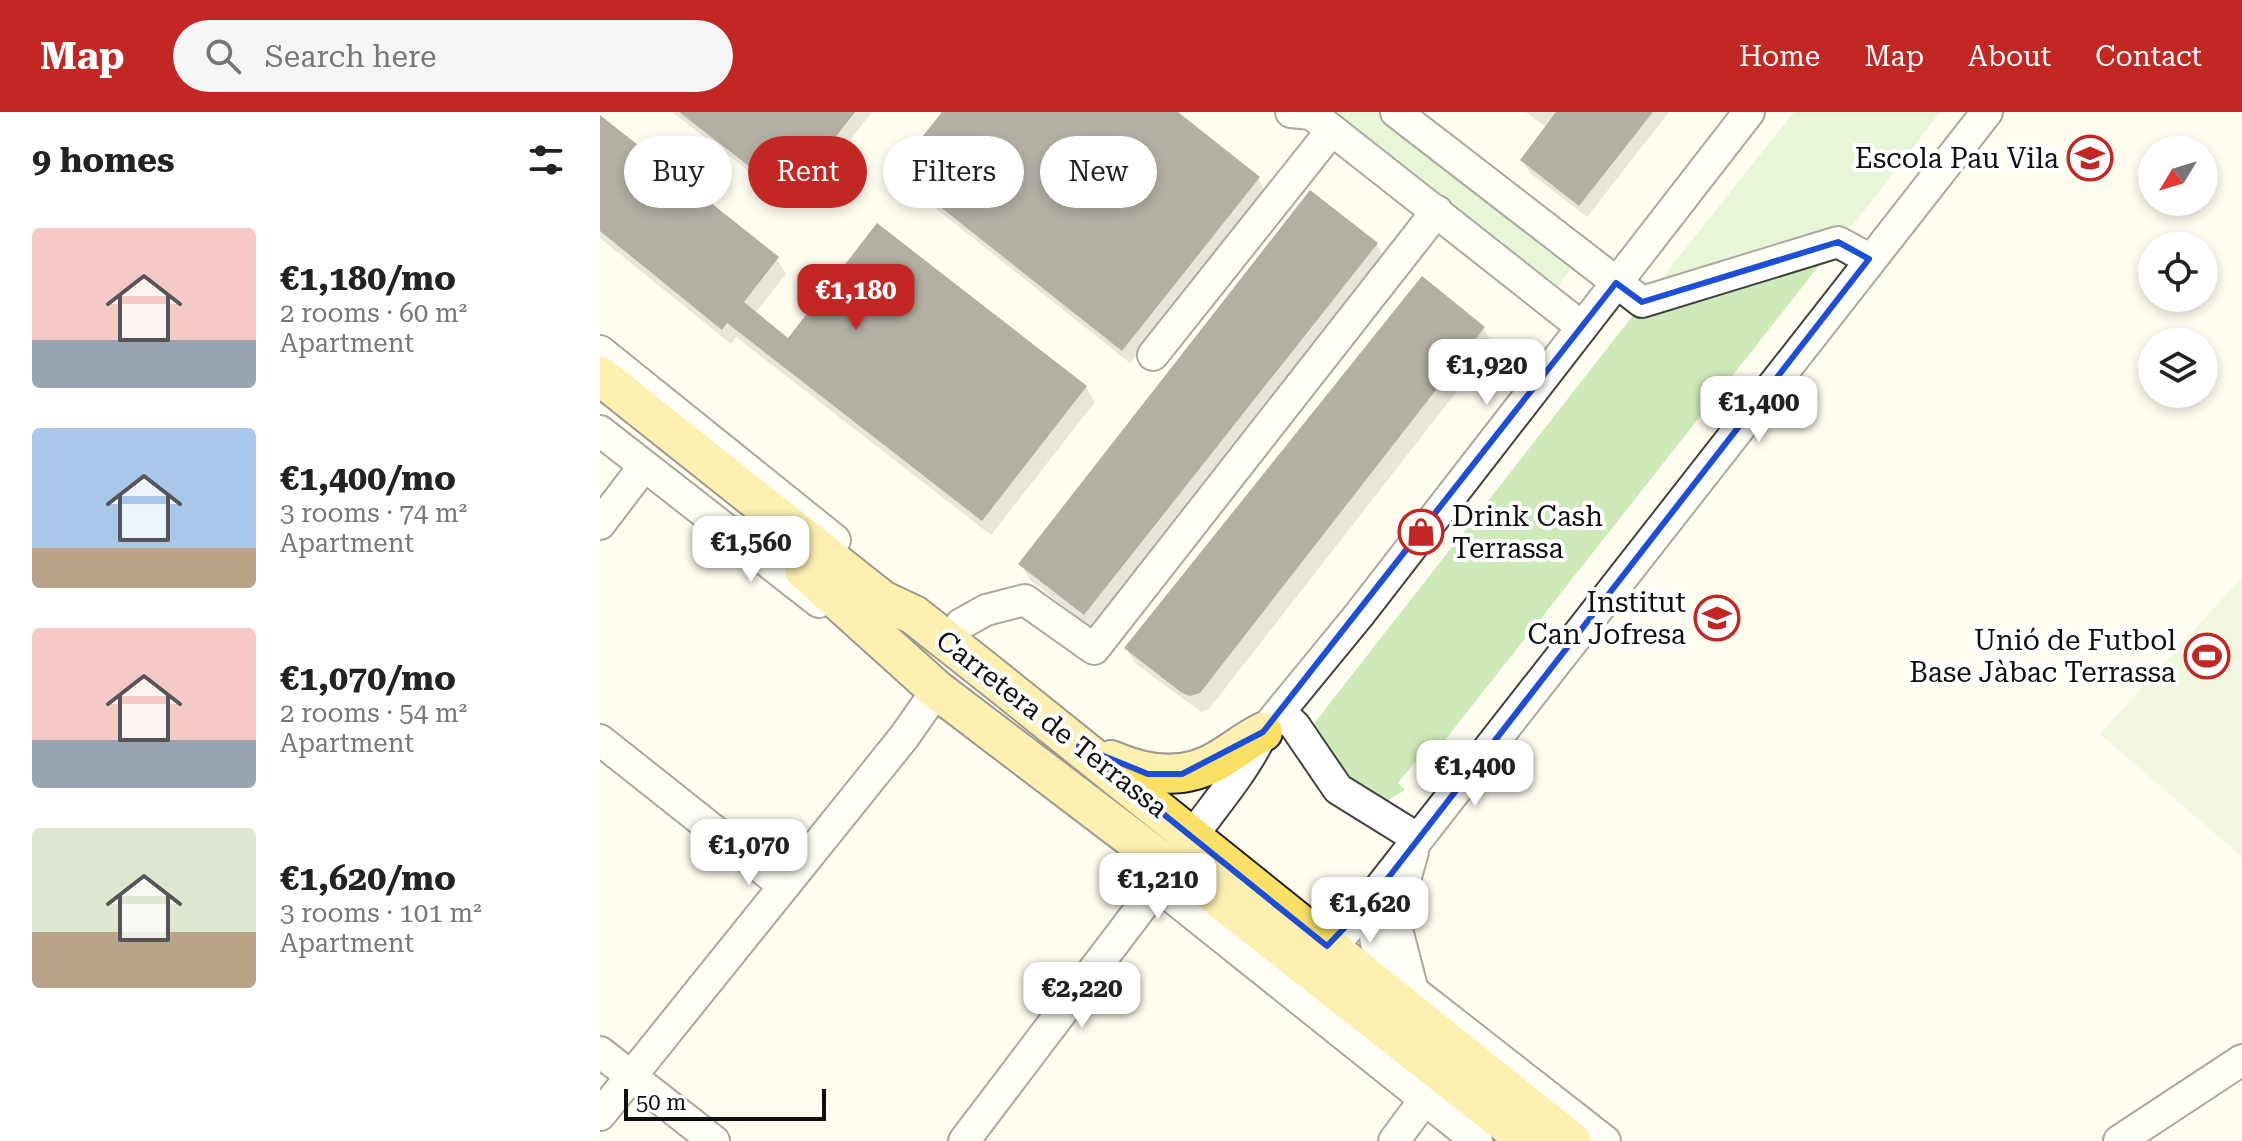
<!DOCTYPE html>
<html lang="en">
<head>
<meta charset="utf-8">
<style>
  :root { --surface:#fff; --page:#f6f6f6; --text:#222; --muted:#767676; --accent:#c22724 }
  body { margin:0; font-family:"Roboto Serif",serif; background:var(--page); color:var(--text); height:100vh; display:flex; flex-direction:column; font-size:30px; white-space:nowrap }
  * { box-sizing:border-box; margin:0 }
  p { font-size:26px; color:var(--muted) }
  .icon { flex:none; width:44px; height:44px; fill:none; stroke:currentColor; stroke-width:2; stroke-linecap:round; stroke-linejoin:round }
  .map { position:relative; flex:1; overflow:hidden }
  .sheet { display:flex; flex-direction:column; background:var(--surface); width:600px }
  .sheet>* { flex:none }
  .banner { position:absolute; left:24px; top:24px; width:760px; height:72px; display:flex; gap:16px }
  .needle { width:52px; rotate:232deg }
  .buttons { position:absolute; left:1538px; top:24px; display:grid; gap:16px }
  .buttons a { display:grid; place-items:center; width:80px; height:80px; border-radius:50%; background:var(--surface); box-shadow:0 4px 12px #0003; font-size:40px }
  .scale { position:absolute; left:24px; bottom:20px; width:202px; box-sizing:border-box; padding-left:8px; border:4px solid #0f0f0f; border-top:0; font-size:22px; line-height:28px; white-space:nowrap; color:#0f0f0f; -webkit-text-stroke:6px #fff; paint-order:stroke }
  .price { position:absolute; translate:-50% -68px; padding:0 18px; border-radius:16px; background:#fff; color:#222; font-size:26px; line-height:52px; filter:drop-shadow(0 2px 4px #0008) }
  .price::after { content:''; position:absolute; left:50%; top:48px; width:24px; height:18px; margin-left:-12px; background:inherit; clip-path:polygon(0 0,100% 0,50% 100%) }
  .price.selected { background:var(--accent); color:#fff }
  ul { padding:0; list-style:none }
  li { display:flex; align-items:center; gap:24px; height:200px; padding:0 32px }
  li span { display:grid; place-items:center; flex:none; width:224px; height:160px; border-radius:8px; color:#555 }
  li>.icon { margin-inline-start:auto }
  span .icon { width:96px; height:96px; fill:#fffc; stroke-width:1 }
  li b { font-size:34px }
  h2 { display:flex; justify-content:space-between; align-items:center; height:96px; padding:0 32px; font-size:34px }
  .tag { padding:0 28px; border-radius:36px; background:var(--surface); box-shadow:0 4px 12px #0003; font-size:28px; line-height:72px }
  .tag.selected { background:var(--accent); color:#fff }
  header { display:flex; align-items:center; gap:48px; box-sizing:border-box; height:112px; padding:0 40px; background:var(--accent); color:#fff }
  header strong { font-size:38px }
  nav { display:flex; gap:44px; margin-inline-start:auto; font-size:28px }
  .search { width:560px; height:72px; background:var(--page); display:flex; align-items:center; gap:20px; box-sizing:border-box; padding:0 28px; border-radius:44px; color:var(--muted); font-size:30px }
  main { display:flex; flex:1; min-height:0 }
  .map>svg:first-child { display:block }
  .green { fill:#cfeab9 }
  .pitch { fill:#e2f1cb }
  .shadow { fill:#0003 }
  .building { fill:#58514b }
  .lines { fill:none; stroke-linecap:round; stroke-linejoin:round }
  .minor-casing { stroke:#424242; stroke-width:34 }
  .major-casing { stroke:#202020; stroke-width:42 }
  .minor { stroke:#fff; stroke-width:30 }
  .major { stroke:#fae065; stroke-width:38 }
  .marked { fill:none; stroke:#1d4ed8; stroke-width:6; stroke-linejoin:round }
  .labels { text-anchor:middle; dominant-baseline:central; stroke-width:8; stroke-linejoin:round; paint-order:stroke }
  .poi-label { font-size:28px; fill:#0f0f0f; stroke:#fff; text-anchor:end }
  .street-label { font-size:28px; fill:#0f0f0f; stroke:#fff }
</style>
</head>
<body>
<header>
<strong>Map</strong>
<div class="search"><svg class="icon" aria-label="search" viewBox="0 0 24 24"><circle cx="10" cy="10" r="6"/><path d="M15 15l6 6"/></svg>Search here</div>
<nav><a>Home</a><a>Map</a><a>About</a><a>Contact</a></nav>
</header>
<main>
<section class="sheet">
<h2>9 homes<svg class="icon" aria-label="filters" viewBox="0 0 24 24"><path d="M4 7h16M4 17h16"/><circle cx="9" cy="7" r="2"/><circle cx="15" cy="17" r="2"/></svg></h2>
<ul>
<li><span style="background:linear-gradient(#f6c9c9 70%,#9aa5b1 0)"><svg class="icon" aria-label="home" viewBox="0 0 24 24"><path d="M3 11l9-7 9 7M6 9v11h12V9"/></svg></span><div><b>€1,180/mo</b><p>2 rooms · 60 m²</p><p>Apartment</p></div></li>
<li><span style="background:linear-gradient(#a9c7e8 75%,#b9a48a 0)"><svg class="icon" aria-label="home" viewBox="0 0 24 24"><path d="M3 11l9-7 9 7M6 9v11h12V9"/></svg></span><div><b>€1,400/mo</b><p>3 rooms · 74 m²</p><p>Apartment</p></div></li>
<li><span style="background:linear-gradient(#f6c9c9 70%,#9aa5b1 0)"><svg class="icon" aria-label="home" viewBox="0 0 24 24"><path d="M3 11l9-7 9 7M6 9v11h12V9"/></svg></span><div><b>€1,070/mo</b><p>2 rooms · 54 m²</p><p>Apartment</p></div></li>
<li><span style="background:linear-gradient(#dfe7d0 65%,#b9a48a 0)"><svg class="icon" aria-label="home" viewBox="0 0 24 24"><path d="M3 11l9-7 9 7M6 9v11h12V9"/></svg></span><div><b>€1,620/mo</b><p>3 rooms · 101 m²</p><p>Apartment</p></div></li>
</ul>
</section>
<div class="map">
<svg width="1642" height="1029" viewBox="0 0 1642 1029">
  <rect width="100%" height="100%" fill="#fffdf0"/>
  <g class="green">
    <path d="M734 0H776L971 156 958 174Z"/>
    <path d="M1194 0H1340L1253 113 1058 171Z"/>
    <path d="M1229 141 823 656 815 650 798 671 805 678 787 689 752 674 712 614 1034 202Z"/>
  </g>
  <path class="pitch" d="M1642 465V745L1500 622Z"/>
  <g class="shadow">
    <path d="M72 0H272L197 96Z"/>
    <path d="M344 0H575L658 67 665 79 530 251 305 72 297 59Z"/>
    <path d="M926 0H1069L987 105 930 61 922 48 947 16Z"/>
    <path d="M0 6 177 147 186 162 155 201 189 229 486 275 495 290 391 423 136 225 131 232 0 126Z"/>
    <path d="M777 132 786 149 494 518 430 468 421 452Z"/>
    <path d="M884 217 893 233 609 597 601 600 536 552 526 536Z"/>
  </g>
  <g class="building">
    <path d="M79 0H255L189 85Z"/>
    <path d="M342 0H578L660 65 522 239 295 59Z"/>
    <path d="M956 0H1053L979 94 920 48Z"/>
    <path d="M0 3 179 145 144 190 188 226 277 111 487 274 382 409 127 211 122 218 0 119Z"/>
    <path d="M710 78 778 131 484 503 418 452Z"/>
    <path d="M822 164 885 215 600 581 590 584 582 581 524 536Z"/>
  </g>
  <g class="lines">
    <g class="minor-casing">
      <g id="minor">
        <path d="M691 0 711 2 732 18 982 215"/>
        <path d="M796 0 1042 190 1238 130 1269 147"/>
        <path d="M0 239 235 428"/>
        <path d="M553 243 732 18"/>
        <path d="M0 319 219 490"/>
        <path d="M0 412 44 354"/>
        <path d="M361 512 386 498 425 488 494 537 837 99"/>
        <path d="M680 600 695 614 738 677 817 726"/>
        <path d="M0 628 184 774"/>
        <path d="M813 740 794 806 813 879 1005 1029"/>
        <path d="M558 774 877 1029"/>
        <path d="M771 788 776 831 801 892"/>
        <path d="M709 832 727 834 742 824 1387 0"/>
        <path d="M0 940 114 1029"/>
        <path d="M0 1003 304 625 337 578 322 567"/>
        <path d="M364 1029 571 756C599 709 640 669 663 620L759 503 1149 0"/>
        <path d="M794 1029 825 987"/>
        <path d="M1519 1029 1642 948"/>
      </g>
    </g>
    <g class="major-casing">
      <g id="major">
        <path d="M0 264 282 488 314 503 395 567 971 1029"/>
        <path d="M204 458 337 578 571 756 606 776 928 1029"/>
        <path d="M511 648C547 664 585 669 620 647 635 638 647 628 663 620"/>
      </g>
    </g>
    <use href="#minor" class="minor"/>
    <use href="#major" class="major"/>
  </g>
  <path d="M0 0H1642V1029H0ZM1238 130 1269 147 771 788 727 834 479 634 548 662H582L663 620 1016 171 1042 190Z" fill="#fffdf0" fill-opacity=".55" fill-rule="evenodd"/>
  <path class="marked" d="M1238 130 1269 147 771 788 727 834 479 634 548 662H582L663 620 1016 171 1042 190Z"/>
  <defs>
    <g id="school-ring" transform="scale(2.3)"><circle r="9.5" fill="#fff" stroke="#c22724" stroke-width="1.5"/><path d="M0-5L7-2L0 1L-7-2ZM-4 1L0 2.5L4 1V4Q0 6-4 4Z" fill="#c22724"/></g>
    <g id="shop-ring" transform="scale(2.3)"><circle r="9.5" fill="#fff" stroke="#c22724" stroke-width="1.5"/><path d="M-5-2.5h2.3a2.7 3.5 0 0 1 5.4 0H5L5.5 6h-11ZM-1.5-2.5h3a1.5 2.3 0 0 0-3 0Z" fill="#c22724"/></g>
    <g id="stadium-ring" transform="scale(2.3)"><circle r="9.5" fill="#fff" stroke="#c22724" stroke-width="1.5"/><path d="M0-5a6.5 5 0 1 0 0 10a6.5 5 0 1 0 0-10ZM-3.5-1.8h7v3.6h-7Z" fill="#c22724"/></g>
  </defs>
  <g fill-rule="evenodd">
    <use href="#school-ring" x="1490" y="46"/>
    <use href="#shop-ring" x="821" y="420"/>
    <use href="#school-ring" x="1117" y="506"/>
    <use href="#stadium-ring" x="1607" y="544"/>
  </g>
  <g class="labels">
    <g class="poi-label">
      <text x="1459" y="46">Escola Pau Vila</text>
      <text x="852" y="404" text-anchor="start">Drink Cash<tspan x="852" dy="32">Terrassa</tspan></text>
      <text x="1086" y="490">Institut<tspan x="1086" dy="32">Can Jofresa</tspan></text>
      <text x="1576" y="528">Unió de Futbol<tspan x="1576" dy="32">Base Jàbac Terrassa</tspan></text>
    </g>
    <g class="street-label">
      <text transform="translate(452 612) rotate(38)">Carretera de Terrassa</text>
    </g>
  </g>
</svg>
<div class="buttons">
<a><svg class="needle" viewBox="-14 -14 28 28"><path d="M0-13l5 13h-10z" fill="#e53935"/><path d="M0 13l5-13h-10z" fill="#767676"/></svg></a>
<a><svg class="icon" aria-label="locate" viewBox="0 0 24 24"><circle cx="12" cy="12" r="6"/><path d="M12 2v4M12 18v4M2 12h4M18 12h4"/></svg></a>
<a><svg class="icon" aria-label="layers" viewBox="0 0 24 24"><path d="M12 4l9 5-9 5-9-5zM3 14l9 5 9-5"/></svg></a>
</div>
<div class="scale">50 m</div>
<b class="price selected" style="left:256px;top:220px">€1,180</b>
<b class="price" style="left:887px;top:295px">€1,920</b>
<b class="price" style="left:1159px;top:332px">€1,400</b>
<b class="price" style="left:151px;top:472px">€1,560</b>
<b class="price" style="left:875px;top:696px">€1,400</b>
<b class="price" style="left:149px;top:775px">€1,070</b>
<b class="price" style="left:558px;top:809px">€1,210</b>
<b class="price" style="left:770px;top:833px">€1,620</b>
<b class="price" style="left:482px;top:918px">€2,220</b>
<div class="banner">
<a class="tag">Buy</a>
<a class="tag selected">Rent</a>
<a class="tag">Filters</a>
<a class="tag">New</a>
</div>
</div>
</main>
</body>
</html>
